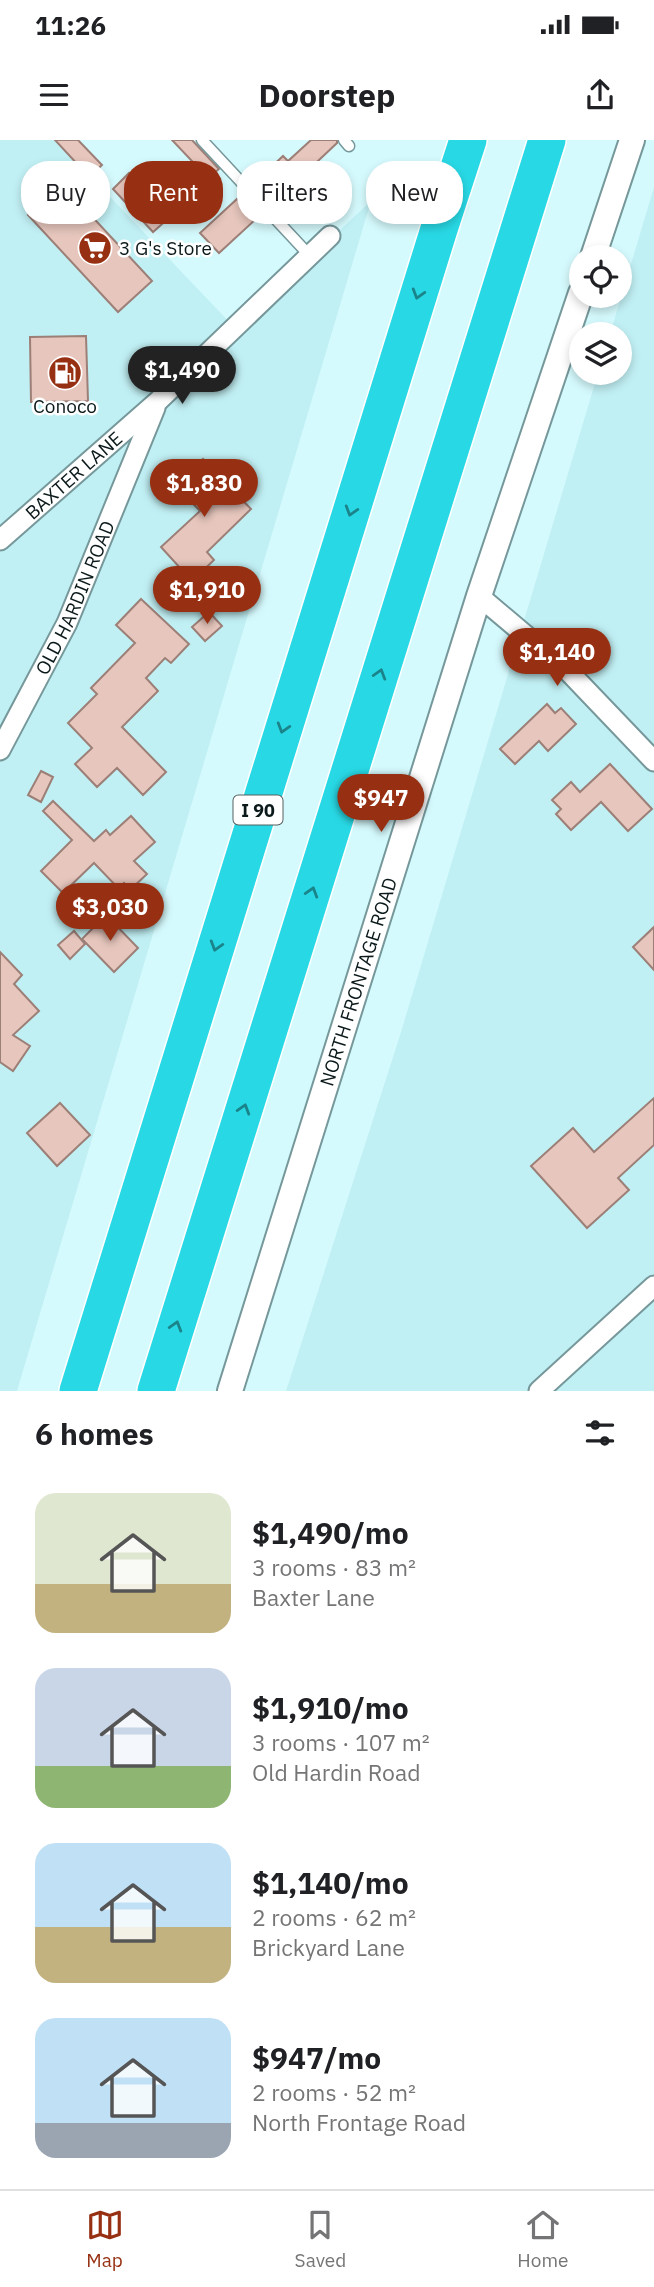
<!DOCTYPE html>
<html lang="en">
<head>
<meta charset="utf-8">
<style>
  :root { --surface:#fff; --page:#f6f6f6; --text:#202124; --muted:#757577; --line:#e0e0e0; --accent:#973012 }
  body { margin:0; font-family:"IBM Plex Sans",sans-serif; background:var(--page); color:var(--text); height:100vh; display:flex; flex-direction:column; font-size:26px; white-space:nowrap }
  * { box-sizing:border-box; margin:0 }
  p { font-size:23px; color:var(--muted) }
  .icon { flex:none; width:38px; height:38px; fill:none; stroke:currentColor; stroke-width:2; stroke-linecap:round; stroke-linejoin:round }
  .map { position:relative; height:1251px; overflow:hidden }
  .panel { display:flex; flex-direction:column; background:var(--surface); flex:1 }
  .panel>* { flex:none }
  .guide { position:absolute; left:21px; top:21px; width:612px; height:63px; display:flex; gap:14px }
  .tools { position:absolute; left:569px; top:105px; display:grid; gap:14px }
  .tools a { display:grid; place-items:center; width:63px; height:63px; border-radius:50%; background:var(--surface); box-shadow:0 4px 10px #0003; font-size:35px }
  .price { position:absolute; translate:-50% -60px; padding:0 16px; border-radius:24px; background:var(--accent); color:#fff; font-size:23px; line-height:46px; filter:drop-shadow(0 2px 4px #0008) }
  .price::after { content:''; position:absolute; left:50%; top:42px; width:21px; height:16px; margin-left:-10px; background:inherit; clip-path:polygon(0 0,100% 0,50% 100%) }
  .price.current { background:#222; color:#fff }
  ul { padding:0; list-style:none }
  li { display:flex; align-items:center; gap:21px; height:175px; padding:0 35px }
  li span { display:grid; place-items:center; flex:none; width:196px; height:140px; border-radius:21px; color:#555 }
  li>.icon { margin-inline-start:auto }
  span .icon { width:84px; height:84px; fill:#fffc; stroke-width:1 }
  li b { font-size:30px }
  h2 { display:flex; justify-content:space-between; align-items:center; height:84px; padding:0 35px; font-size:30px }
  .tag { padding:0 24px; border-radius:28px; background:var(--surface); box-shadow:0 4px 10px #0003; font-size:24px; line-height:63px }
  .tag.current { background:var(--accent); color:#fff }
  .status { display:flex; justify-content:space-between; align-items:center; height:49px; padding:0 35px; background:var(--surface); direction:ltr }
  .status svg { height:19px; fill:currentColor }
  header { display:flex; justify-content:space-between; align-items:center; height:91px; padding:0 35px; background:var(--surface); font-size:32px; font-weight:700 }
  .dock { display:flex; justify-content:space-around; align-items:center; height:98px; border-top:2px solid var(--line); background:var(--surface); font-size:19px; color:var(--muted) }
  .dock a { display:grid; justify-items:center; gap:4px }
  .dock .current { color:var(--accent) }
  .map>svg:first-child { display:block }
  .built { fill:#c1f0f4 }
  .building { fill:#e6c6bd; stroke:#9c7f77; stroke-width:2 }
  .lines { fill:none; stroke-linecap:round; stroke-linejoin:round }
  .service-casing { stroke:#76989b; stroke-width:13 }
  .minor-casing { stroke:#76989b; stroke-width:23 }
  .tertiary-casing { stroke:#76989b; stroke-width:28 }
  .motorway-casing { stroke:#fff; stroke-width:40 }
  .service { stroke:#fff; stroke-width:10 }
  .minor { stroke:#fff; stroke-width:19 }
  .tertiary { stroke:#fff; stroke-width:24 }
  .motorway { stroke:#28d9e5; stroke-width:37 }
  .oneway { stroke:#1b838a }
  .labels { text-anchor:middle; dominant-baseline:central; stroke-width:5; stroke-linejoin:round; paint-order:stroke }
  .shield { fill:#fff; stroke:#545e5f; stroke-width:2 }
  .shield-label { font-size:18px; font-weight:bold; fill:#0b191a }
  .poi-label { font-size:19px; fill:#0b191a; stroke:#fff; text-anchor:start }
  .street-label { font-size:19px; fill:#0b191a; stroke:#fff }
</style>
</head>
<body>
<div class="status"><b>11:26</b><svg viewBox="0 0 49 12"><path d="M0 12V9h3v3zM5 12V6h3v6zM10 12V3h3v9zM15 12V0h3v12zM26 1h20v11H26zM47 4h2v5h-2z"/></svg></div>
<header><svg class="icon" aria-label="menu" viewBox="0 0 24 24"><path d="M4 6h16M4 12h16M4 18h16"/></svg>Doorstep<svg class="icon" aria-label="share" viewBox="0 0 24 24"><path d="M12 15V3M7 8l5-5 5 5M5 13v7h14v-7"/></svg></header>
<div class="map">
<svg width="654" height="1251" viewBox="0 0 654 1251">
  <rect width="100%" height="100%" fill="#d5fafd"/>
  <g class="built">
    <path d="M0 0H56L235 188 371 61 17 1251H0Z"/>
    <path d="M654 47V1251H286L401 892 598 233H620V194H610Z"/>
  </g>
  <g class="building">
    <path d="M55 0H78L102 25 71 54 152 141 118 172 28 75 80 27Z"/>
    <path d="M172 0H192L219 29 208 38Z"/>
    <path d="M311 0H337V3L302 36 308 42 289 60 264 34 283 16 288 21Z"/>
    <path d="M129 33 170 77 153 92 113 49Z"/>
    <path d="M237 59 256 79 219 113 200 93Z"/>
    <path d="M86 196 88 261 31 262 30 197Z"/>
    <path d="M203 319 251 369 207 412 214 420 192 441 161 407 200 371 175 345Z"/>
    <path d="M141 459 189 504 171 523 165 518 146 538 158 551 122 587 166 632 143 655 117 628 97 647 75 624 92 608 68 583 97 554 91 548 135 503 116 485Z"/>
    <path d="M209 472 222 486 205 501 192 487Z"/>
    <path d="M547 564 555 573 561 568 576 584 548 611 539 601 515 624 500 609Z"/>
    <path d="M610 624 652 669 628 691 601 662 571 690 556 674 561 669 552 660 571 642 580 652Z"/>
    <path d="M41 631 53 637 41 662 28 655Z"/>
    <path d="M53 661 94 701 106 690 110 695 131 676 155 702 134 721 147 734 130 750 124 743 118 748 94 723 63 753 41 731 72 700 43 671Z"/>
    <path d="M106 775 138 808 114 832 82 799Z"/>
    <path d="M654 787V830L633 807Z"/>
    <path d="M74 791 85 804 70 819 58 805Z"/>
    <path d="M0 812 22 835 14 844 39 871 13 895 30 906 13 931 0 922Z"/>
    <path d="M654 958V1005L618 1038 629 1050 587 1088 531 1026 573 988 594 1012Z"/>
    <path d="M60 963 90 995 57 1026 27 993Z"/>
  </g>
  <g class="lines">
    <g class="service-casing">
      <g id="service">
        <path d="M202 0 310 116"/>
        <path d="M344 0 349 6"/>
      </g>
    </g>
    <g class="minor-casing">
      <g id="minor">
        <path id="s1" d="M0 400 156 263 330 96"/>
        <path d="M479 456 569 532 654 621"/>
        <path id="s2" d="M0 610 67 483 155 268"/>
        <path d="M539 1251 654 1146"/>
      </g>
    </g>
    <g class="tertiary-casing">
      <g id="tertiary">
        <path d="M593 117 632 0"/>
        <path id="s3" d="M230 1251 479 456 581 153"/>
      </g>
    </g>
    <g class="motorway-casing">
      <g id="motorway">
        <path d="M78 1251 439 89 468 0"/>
        <path d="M156 1251 547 0"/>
      </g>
    </g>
    <use href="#service" class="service"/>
    <use href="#minor" class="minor"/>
    <use href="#tertiary" class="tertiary"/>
    <use href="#motorway" class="motorway"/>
  </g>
  <defs><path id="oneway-chevron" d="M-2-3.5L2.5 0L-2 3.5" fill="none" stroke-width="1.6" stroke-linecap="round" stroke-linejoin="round" transform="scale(1.75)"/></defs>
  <g class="oneway">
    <use href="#oneway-chevron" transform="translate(418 154) rotate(107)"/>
    <use href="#oneway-chevron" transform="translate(351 371) rotate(107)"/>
    <use href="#oneway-chevron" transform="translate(380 534) rotate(-73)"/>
    <use href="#oneway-chevron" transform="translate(283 588) rotate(107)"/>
    <use href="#oneway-chevron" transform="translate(312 752) rotate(-73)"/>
    <use href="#oneway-chevron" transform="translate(216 806) rotate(107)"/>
    <use href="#oneway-chevron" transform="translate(244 969) rotate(-73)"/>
    <use href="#oneway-chevron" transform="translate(176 1186) rotate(-73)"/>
  </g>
  <defs>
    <g id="supermarket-disc" transform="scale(1.75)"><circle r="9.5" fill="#973012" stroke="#fff"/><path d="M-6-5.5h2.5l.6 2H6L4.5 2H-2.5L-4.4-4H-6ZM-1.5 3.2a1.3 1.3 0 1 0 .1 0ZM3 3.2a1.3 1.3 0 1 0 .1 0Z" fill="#fff"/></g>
    <g id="fuel-disc" transform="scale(1.75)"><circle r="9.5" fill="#973012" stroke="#fff"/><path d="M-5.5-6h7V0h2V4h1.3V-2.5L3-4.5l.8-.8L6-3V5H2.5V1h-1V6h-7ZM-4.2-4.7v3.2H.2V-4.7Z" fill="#fff"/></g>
  </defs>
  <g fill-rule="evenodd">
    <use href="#supermarket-disc" x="95" y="108"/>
    <use href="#fuel-disc" x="65" y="233"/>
  </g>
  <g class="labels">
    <rect class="shield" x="233.5" y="655.5" width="49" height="29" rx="5"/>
    <g class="shield-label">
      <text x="258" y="670">I 90</text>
    </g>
    <g class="poi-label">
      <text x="119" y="108">3 G's Store</text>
      <text x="65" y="266" text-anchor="middle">Conoco</text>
    </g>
    <g class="street-label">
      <text stroke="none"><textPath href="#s1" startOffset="98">BAXTER LANE</textPath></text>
      <text stroke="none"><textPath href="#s2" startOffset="170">OLD HARDIN ROAD</textPath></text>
      <text stroke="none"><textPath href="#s3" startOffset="429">NORTH FRONTAGE ROAD</textPath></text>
    </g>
  </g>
</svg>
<div class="tools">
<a><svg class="icon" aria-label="locate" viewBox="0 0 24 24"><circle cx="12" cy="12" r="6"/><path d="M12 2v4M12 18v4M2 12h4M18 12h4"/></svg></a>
<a><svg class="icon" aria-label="layers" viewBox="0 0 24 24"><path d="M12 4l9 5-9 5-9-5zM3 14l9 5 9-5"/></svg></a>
</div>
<b class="price current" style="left:182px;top:266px">$1,490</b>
<b class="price" style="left:204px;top:379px">$1,830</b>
<b class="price" style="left:207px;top:486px">$1,910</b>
<b class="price" style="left:557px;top:548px">$1,140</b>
<b class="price" style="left:381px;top:694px">$947</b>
<b class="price" style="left:110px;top:803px">$3,030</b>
<div class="guide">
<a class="tag">Buy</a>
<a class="tag current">Rent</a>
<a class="tag">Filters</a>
<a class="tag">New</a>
</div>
</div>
<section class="panel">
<h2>6 homes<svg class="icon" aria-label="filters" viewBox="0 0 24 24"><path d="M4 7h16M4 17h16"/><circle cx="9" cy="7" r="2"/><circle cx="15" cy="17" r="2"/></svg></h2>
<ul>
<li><span style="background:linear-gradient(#dfe7d0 65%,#c2b280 0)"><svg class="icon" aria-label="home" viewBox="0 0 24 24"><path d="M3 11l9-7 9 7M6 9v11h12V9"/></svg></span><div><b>$1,490/mo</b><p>3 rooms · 83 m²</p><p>Baxter Lane</p></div></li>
<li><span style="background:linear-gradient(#c9d6e8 70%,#8fb573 0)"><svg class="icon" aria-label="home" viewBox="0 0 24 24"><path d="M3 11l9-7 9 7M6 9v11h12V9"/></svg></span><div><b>$1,910/mo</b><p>3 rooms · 107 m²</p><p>Old Hardin Road</p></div></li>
<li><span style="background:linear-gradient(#bfe0f5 60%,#c2b280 0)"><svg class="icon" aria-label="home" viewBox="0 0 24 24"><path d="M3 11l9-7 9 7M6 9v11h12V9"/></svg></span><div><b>$1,140/mo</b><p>2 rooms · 62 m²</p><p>Brickyard Lane</p></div></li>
<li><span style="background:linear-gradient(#bfe0f5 75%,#9aa5b1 0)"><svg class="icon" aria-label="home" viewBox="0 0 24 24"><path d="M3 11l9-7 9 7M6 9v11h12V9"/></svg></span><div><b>$947/mo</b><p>2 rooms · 52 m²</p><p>North Frontage Road</p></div></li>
</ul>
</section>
<nav class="dock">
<a class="current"><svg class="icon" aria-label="map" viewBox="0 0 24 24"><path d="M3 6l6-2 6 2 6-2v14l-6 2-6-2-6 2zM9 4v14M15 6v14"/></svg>Map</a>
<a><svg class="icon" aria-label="saved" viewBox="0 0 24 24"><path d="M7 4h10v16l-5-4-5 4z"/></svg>Saved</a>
<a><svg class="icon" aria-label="home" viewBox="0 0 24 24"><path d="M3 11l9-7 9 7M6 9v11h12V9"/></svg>Home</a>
</nav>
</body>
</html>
